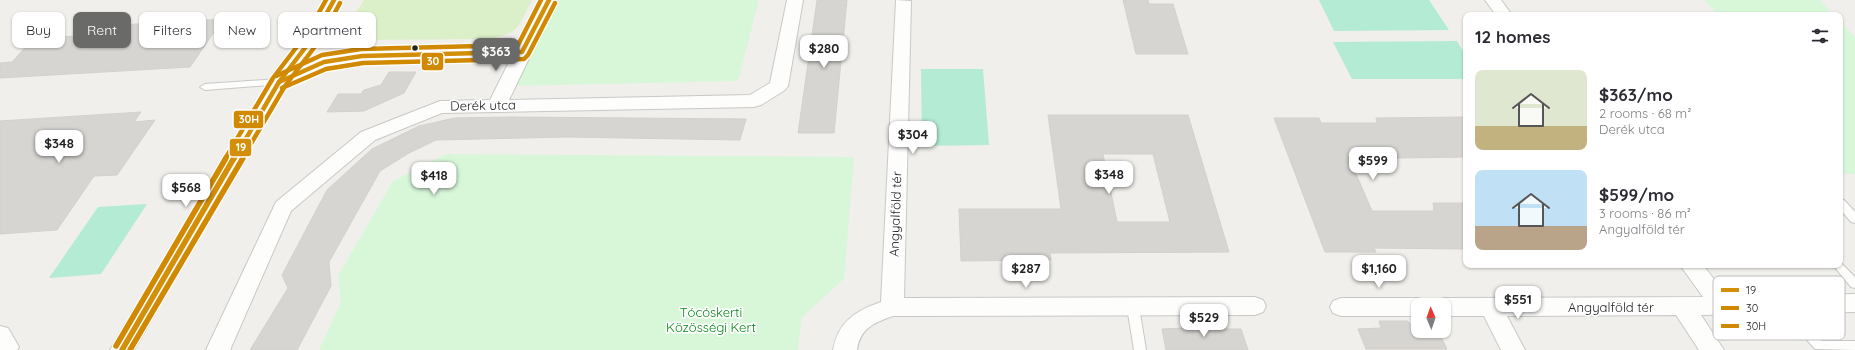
<!DOCTYPE html>
<html lang="en">
<head>
<meta charset="utf-8">
<style>
  :root { --surface:#fff; --page:#f7f7f7; --text:#2b2b33; --muted:#7c7c81; --accent:#6a6a68 }
  body { margin:0; font-family:Quicksand,sans-serif; background:var(--page); color:var(--text); height:100vh; display:flex; flex-direction:column; font-size:15px; white-space:nowrap }
  * { box-sizing:border-box; margin:0 }
  p { font-size:13px; color:var(--muted) }
  .icon { flex:none; width:22px; height:22px; fill:none; stroke:currentColor; stroke-width:2; stroke-linecap:round; stroke-linejoin:round }
  .map { position:relative; flex:1; overflow:hidden }
  .details { position:absolute; left:1463px; top:12px; width:380px; height:256px; display:flex; flex-direction:column; background:var(--surface); border-radius:8px; box-shadow:0 1px 3px #0004 }
  .details>* { flex:none }
  .top-card { position:absolute; left:12px; top:12px; width:380px; height:36px; display:flex; gap:8px }
  .needle { width:26px; rotate:358deg }
  .tools { position:absolute; left:1411px; top:298px; display:grid; gap:8px }
  .tools a { display:grid; place-items:center; width:40px; height:40px; border-radius:8px; background:var(--surface); box-shadow:0 1px 3px #0004; font-size:20px }
  .price { position:absolute; translate:-50% -34px; padding:0 9px; border-radius:8px; background:#fff; color:#222; font-size:13px; line-height:26px; filter:drop-shadow(0 1px 2px #0008) }
  .price::after { content:''; position:absolute; left:50%; top:24px; width:12px; height:9px; margin-left:-6px; background:inherit; clip-path:polygon(0 0,100% 0,50% 100%) }
  .price.active { background:var(--accent); color:#fff }
  ul { padding:0; list-style:none }
  li { display:flex; align-items:center; gap:12px; height:100px; padding:0 12px }
  li span { display:grid; place-items:center; flex:none; width:112px; height:80px; border-radius:8px; color:#555 }
  li>.icon { margin-inline-start:auto }
  span .icon { width:48px; height:48px; fill:#fffc; stroke-width:1 }
  li b { font-size:17px }
  h2 { display:flex; justify-content:space-between; align-items:center; height:48px; padding:0 12px; font-size:17px }
  .pill { padding:0 14px; border-radius:8px; background:var(--surface); box-shadow:0 1px 3px #0004; font-size:14px; line-height:36px }
  .pill.active { background:var(--accent); color:#fff }
  .map>svg:first-child { display:block }
  .grass { fill:#dbf0c8 }
  .park { fill:#d8f7d9 }
  .pitch { fill:#b3ebd5 }
  .building { fill:#d7d5d2; stroke:#d4d0cc; fill-rule:evenodd }
  .lines { fill:none; stroke-linecap:round; stroke-linejoin:round }
  .service-casing { stroke:#c9c8c7; stroke-width:2 }
  .minor-casing { stroke:#c9c8c7; stroke-width:2 }
  .service { fill:#fdfdfc; fill-rule:evenodd }
  .minor { fill:#fdfdfc; fill-rule:evenodd }
  .bus-1-far1-casing { stroke:#fff; stroke-width:7 }
  .bus-1-casing { stroke:#fff; stroke-width:8 }
  .bus-2-far1-casing { stroke:#fff; stroke-width:7 }
  .bus-2-casing { stroke:#fff; stroke-width:8 }
  .bus-3-far1-casing { stroke:#fff; stroke-width:7 }
  .bus-3-casing { stroke:#fff; stroke-width:8 }
  .bus-1-far1 { stroke:#d38f07; stroke-width:4.5 }
  .bus-1 { stroke:#d38f07; stroke-width:5.5 }
  .bus-2-far1 { stroke:#d08900; stroke-width:4.5 }
  .bus-2 { stroke:#d08900; stroke-width:5.5 }
  .bus-3-far1 { stroke:#d08900; stroke-width:4.5 }
  .bus-3 { stroke:#d08900; stroke-width:5.5 }
  .bus-dot { fill:#222; stroke:#fff; stroke-width:1.5 }
  .labels { text-anchor:middle; dominant-baseline:central; stroke-width:3.5; stroke-linejoin:round; paint-order:stroke }
  .street-label { font-size:13px; fill:#222; stroke:#fff }
  .park-label { font-size:13px; fill:#048713; stroke:#fff }
  .key { fill:#fff; stroke:#bdbdbd; stroke-width:1 }
  .key-label { font-size:11px; fill:#222 }
  .line-badge { stroke:#fff; stroke-width:1.5 }
  .badge-label { font-size:11px; text-anchor:middle; font-weight:bold; fill:#fff }
</style>
</head>
<body>
<div class="map">
<svg width="1855" height="350" viewBox="0 0 1855 350">
  <rect width="100%" height="100%" fill="#f0efeb"/>
  <path class="grass" d="M364 0H532C517 29 520 34 486 39L356 40 348 34 349 24Z"/>
  <g class="park">
    <path d="M556 0H759L738 81 513 86Z"/>
    <path d="M1705 0H1820L1834 15H1718Z"/>
    <path d="M1840 21 1855 37V174H1840Z"/>
    <path d="M447 154 854 157 844 279 802 317 798 350H319L341 302 338 276 393 181Z"/>
  </g>
  <g class="pitch">
    <path d="M1319 0H1429L1449 30 1334 31Z"/>
    <path d="M1457 41 1466 56V79H1352L1333 42Z"/>
    <path d="M921 69H983L989 145 922 146Z"/>
    <path d="M147 204 101 274 49 278 98 207Z"/>
  </g>
  <g class="building">
    <path d="M817 0H847L834 133H798Z"/>
    <path d="M1123 0H1148L1149 4H1173L1188 54H1136Z"/>
    <path d="M223 19 190 67 0 78V63L12 62 34 38 78 36 86 27Z"/>
    <path d="M389 72H416L404 93 364 111 327 112 338 94H361L364 90 381 85Z"/>
    <path d="M141 112 134 122 155 120 117 175 94 176 57 230 0 234V121Z"/>
    <path d="M1048 115H1188L1229 252 1050 253 1051 260 961 261 959 209H1061ZM1103 154H1153L1170 222H1117Z"/>
    <path d="M511 117 746 119 740 140 568 137 436 140 409 153 380 171 329 262 331 286 297 350H250L288 288 282 275 327 190 372 149 419 126 455 118Z"/>
    <path d="M1466 117V157L1397 158 1395 153H1347L1372 211H1434L1433 203H1466V249L1374 248 1376 252H1325L1274 118H1319L1321 123H1377L1376 118Z"/>
    <path d="M1213 321 1217 329H1241L1248 350H1166L1162 329 1184 328V322Z"/>
    <path d="M1379 321H1408L1414 328H1418V331H1438L1447 349H1366L1358 329 1381 328Z"/>
  </g>
  <g class="lines">
    <g class="service-casing">
      <g id="service">
        <path d="M279 79 282 80 284 82 282 84 205 90 200 87 205 84Z"/>
        <path d="M1840 199 1844 200 1855 212V223L1851 222 1840 209Z"/>
        <path d="M1840 262 1855 277V288L1851 287 1833 265H1840Z"/>
        <path d="M1782 301 1786 302 1822 341H1855V350L1815 349 1778 308 1776 305 1778 302Z"/>
        <path d="M1133 303 1137 304 1139 307 1146 350H1134L1127 307 1129 304Z"/>
      </g>
    </g>
    <g class="minor-casing">
      <g id="minor">
        <path d="M326 0H342L323 36 301 65 324 57 362 51 516 47 541 0H557L509 100 750 95 770 83 787 0H803L788 86 785 90 761 105 754 107 442 113 375 140 291 211 230 350H206L276 202 361 132 440 101 490 100 511 58 362 61 328 67 287 84 134 350H110L270 82 306 35Z"/>
        <path d="M896 0 911 1 904 298 1255 297 1263 300 1266 306 1263 312 1255 315 893 316C874 323 860 328 857 350H833C838 322 855 311 881 302Z"/>
        <path d="M1485 0H1501L1512 15H1496Z"/>
        <path d="M1680 265H1703L1728 297 1855 294V312L1701 315 1724 350H1699L1676 315 1507 316 1525 350H1501L1484 316H1444V305H1434L1436 301 1444 298 1703 297Z"/>
        <path d="M1341 298H1418L1426 301 1428 305H1418V316H1341L1333 313 1330 307 1333 301Z"/>
        <path d="M0 326 8 328 19 347 17 350H0Z"/>
      </g>
    </g>
    <use href="#service" class="service"/>
    <use href="#minor" class="minor"/>
    <g class="bus-1-far1-casing">
      <g id="bus-1-far1">
        <path d="M279 82 324 62 362 56 522 52 549 0"/>
        <path d="M234 159 279 82 314 36 334 0"/>
      </g>
    </g>
    <g class="bus-1-casing">
      <path id="bus-1" d="M122 350 234 158"/>
    </g>
    <g class="bus-2-far1-casing">
      <g id="bus-2-far1">
        <path d="M282 88 326 69 363 63 524 59 528 55 555 3"/>
        <path d="M242 159 285 86 320 40 340 3"/>
      </g>
    </g>
    <g class="bus-2-casing">
      <path id="bus-2" d="M130 350 243 158"/>
    </g>
    <g class="bus-3-far1-casing">
      <g id="bus-3-far1">
        <path d="M276 76 322 55 361 49 518 45 541 0"/>
        <path d="M225 159 273 78 308 32 326 0"/>
      </g>
    </g>
    <g class="bus-3-casing">
      <path id="bus-3" d="M116 346 226 158"/>
    </g>
    <use href="#bus-1-far1" class="bus-1-far1"/>
    <use href="#bus-1" class="bus-1"/>
    <use href="#bus-2-far1" class="bus-2-far1"/>
    <use href="#bus-2" class="bus-2"/>
    <use href="#bus-3-far1" class="bus-3-far1"/>
    <use href="#bus-3" class="bus-3"/>
  </g>
  <circle class="bus-dot" cx="415" cy="48" r="3.5"/>
  <g class="labels">
    <g class="street-label">
      <text transform="translate(483 105) rotate(-1)">Derék utca</text>
      <text transform="translate(895 214) rotate(-88)">Angyalföld tér</text>
      <text x="1611" y="307">Angyalföld tér</text>
    </g>
    <g class="park-label">
      <text x="711" y="312">Tócóskerti<tspan x="711" dy="15">Közösségi Kert</tspan></text>
    </g>
  </g>
  <rect x="1713" y="276" width="132" height="64" rx="6" class="key"/>
  <rect x="1721" y="288" width="18" height="4" fill="#d38f07"/>
  <rect x="1721" y="306" width="18" height="4" fill="#d08900"/>
  <rect x="1721" y="324" width="18" height="4" fill="#d08900"/>
  <g class="key-label">
    <text x="1746" y="294">19</text>
    <text x="1746" y="312">30</text>
    <text x="1746" y="330">30H</text>
  </g>
  <g class="line-badge">
    <rect x="421" y="52" width="23" height="19" rx="4" fill="#d08900"/>
    <rect x="233" y="110" width="31" height="19" rx="4" fill="#d08900"/>
    <rect x="229" y="138" width="23" height="19" rx="4" fill="#d38f07"/>
  </g>
  <g class="badge-label">
    <text x="433" y="65">30</text>
    <text x="249" y="123">30H</text>
    <text x="241" y="151">19</text>
  </g>
</svg>
<div class="tools">
<a><svg class="needle" viewBox="-14 -14 28 28"><path d="M0-13l5 13h-10z" fill="#e53935"/><path d="M0 13l5-13h-10z" fill="#7c7c81"/></svg></a>
</div>
<b class="price" style="left:824px;top:69px">$280</b>
<b class="price active" style="left:496px;top:72px">$363</b>
<b class="price" style="left:913px;top:155px">$304</b>
<b class="price" style="left:59px;top:164px">$348</b>
<b class="price" style="left:1373px;top:181px">$599</b>
<b class="price" style="left:1109px;top:195px">$348</b>
<b class="price" style="left:434px;top:196px">$418</b>
<b class="price" style="left:186px;top:208px">$568</b>
<b class="price" style="left:1026px;top:289px">$287</b>
<b class="price" style="left:1379px;top:289px">$1,160</b>
<b class="price" style="left:1518px;top:320px">$551</b>
<b class="price" style="left:1204px;top:338px">$529</b>
<div class="top-card">
<a class="pill">Buy</a>
<a class="pill active">Rent</a>
<a class="pill">Filters</a>
<a class="pill">New</a>
<a class="pill">Apartment</a>
</div>
<section class="details">
<h2>12 homes<svg class="icon" aria-label="filters" viewBox="0 0 24 24"><path d="M4 7h16M4 17h16"/><circle cx="9" cy="7" r="2"/><circle cx="15" cy="17" r="2"/></svg></h2>
<ul>
<li><span style="background:linear-gradient(#dfe7d0 70%,#c2b280 0)"><svg class="icon" aria-label="home" viewBox="0 0 24 24"><path d="M3 11l9-7 9 7M6 9v11h12V9"/></svg></span><div><b>$363/mo</b><p>2 rooms · 68 m²</p><p>Derék utca</p></div></li>
<li><span style="background:linear-gradient(#bfe0f5 70%,#b9a48a 0)"><svg class="icon" aria-label="home" viewBox="0 0 24 24"><path d="M3 11l9-7 9 7M6 9v11h12V9"/></svg></span><div><b>$599/mo</b><p>3 rooms · 86 m²</p><p>Angyalföld tér</p></div></li>
</ul>
</section>
</div>
</body>
</html>
